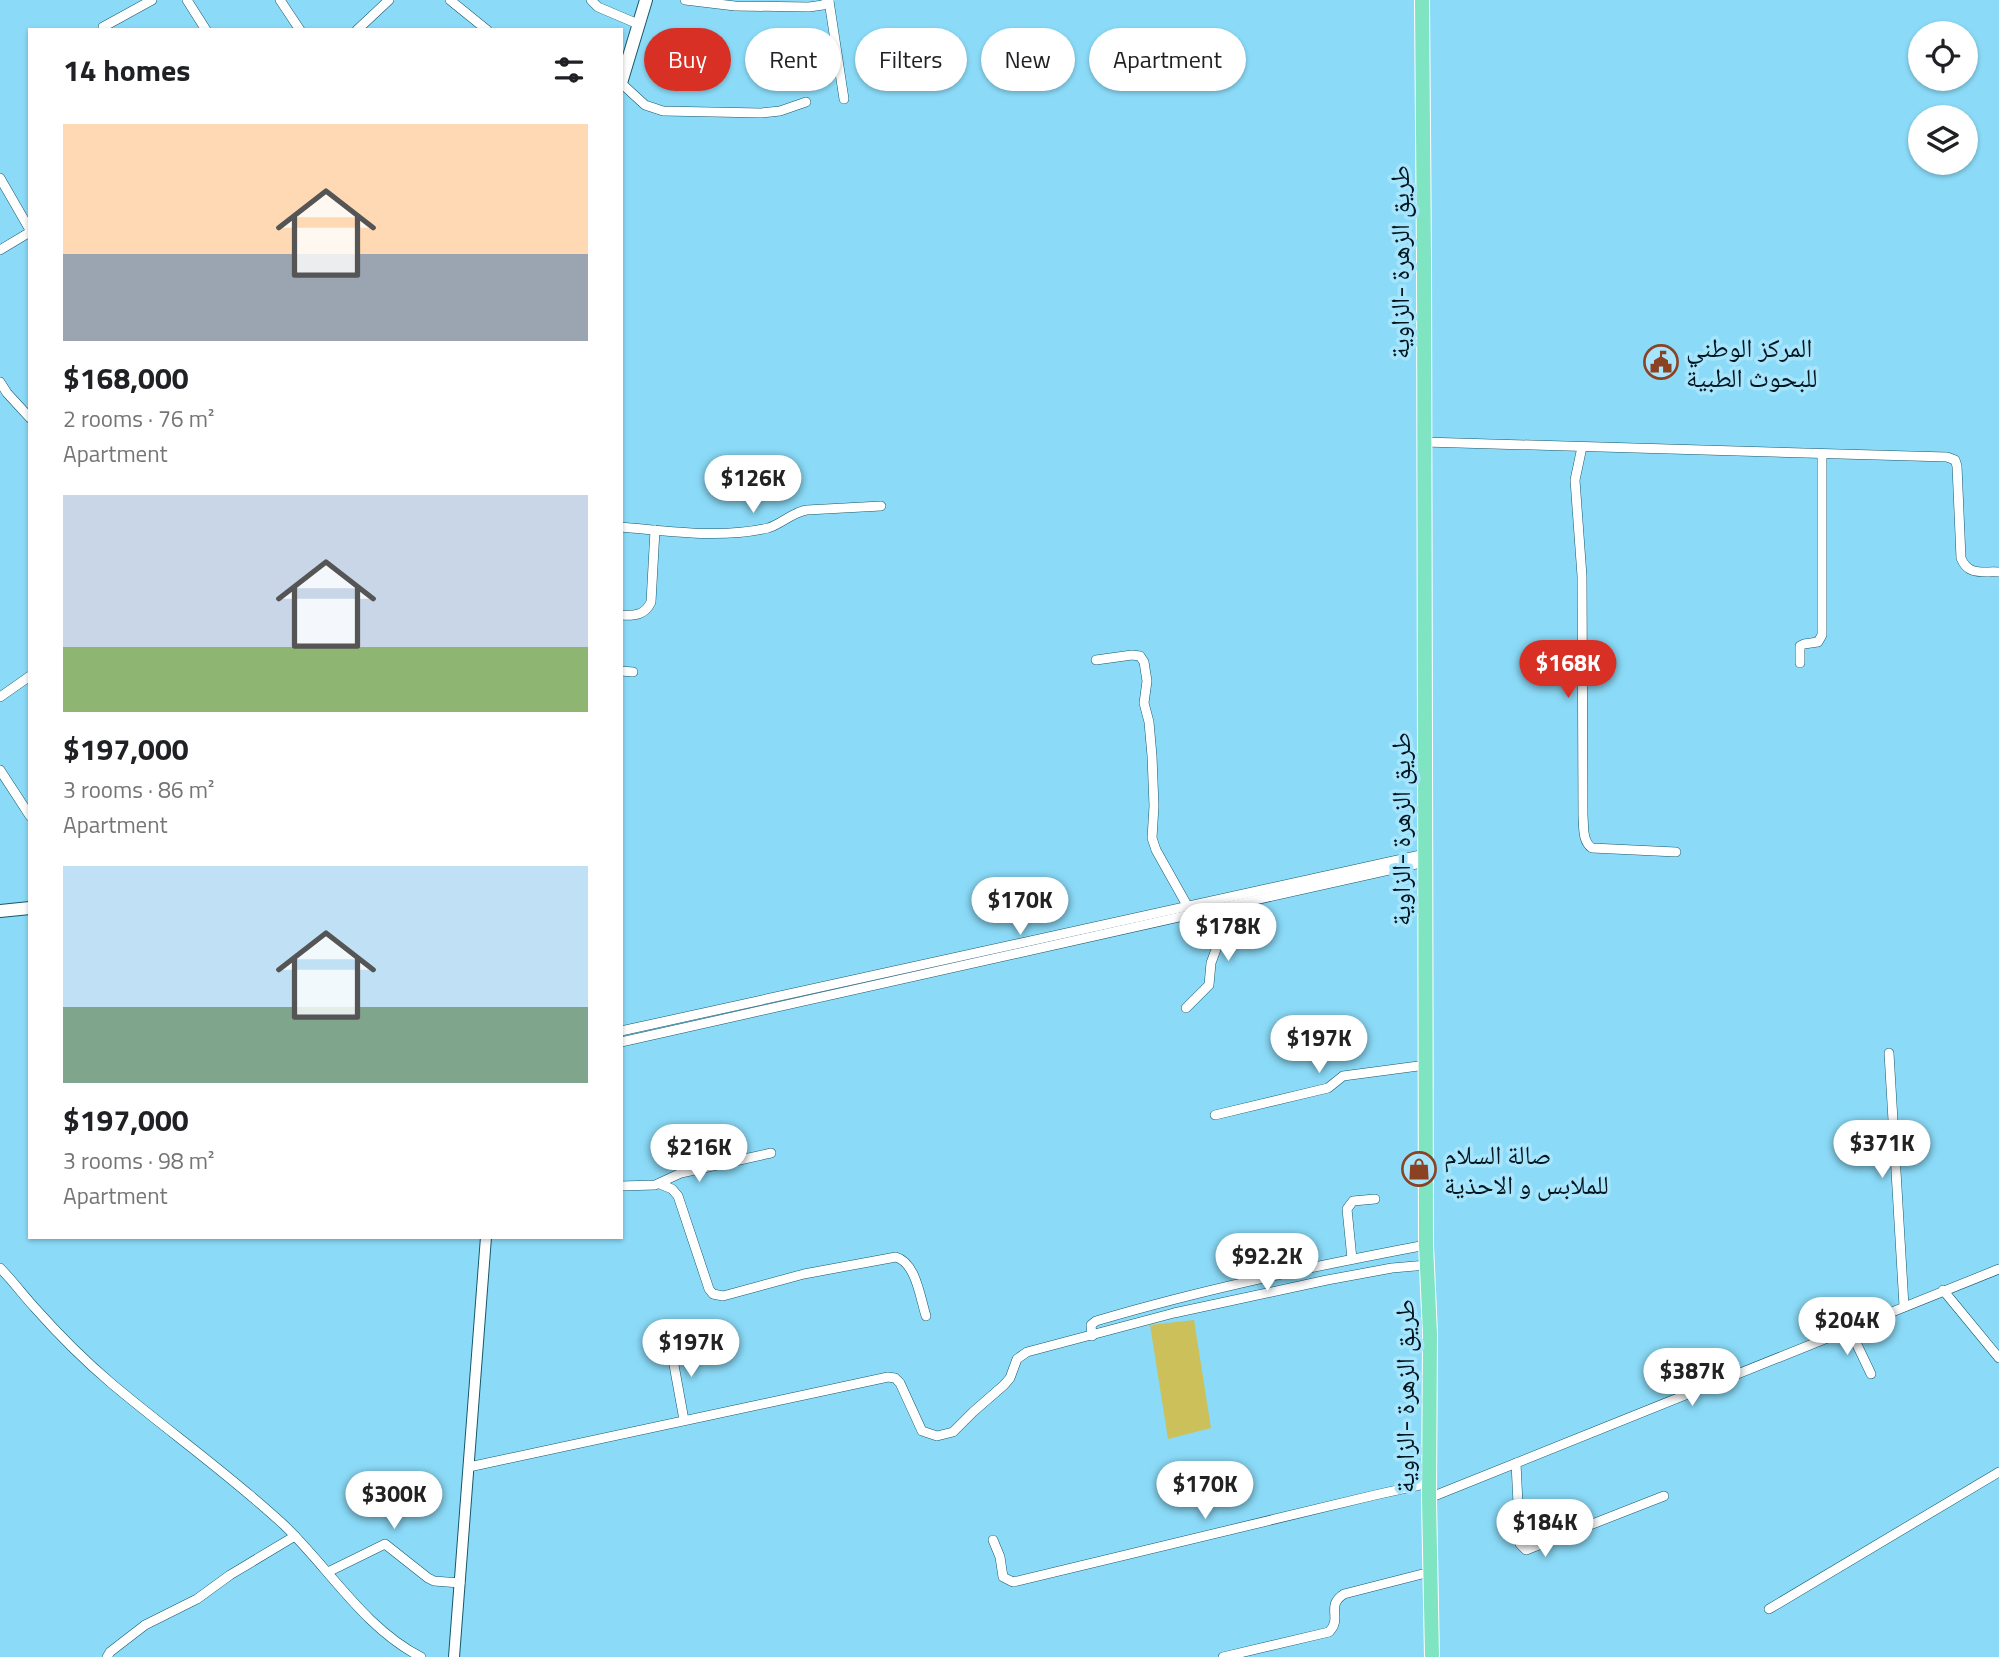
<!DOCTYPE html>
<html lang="en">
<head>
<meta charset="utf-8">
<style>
  :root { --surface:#fff; --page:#f2f2f2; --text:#202124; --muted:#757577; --accent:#d93025 }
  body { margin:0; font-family:"Titillium Web","Noto Naskh Arabic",sans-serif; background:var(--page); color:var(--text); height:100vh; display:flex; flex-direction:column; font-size:26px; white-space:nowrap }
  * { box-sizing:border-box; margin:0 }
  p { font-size:23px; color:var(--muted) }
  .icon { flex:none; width:38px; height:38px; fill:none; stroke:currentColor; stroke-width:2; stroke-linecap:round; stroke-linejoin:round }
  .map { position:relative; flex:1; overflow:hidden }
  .drawer { position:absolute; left:28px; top:28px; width:595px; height:1211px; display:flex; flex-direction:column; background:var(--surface); border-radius:0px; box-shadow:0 2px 5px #0004 }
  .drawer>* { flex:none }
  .top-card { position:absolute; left:644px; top:28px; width:665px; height:63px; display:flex; gap:14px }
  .controls { position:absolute; left:1908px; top:21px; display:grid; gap:14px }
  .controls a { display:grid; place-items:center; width:70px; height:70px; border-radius:50%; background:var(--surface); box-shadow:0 2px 5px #0004; font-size:35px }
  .price { position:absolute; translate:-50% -60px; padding:0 16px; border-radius:24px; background:#fff; color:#222; font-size:23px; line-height:46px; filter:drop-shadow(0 2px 4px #0008) }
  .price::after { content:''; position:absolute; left:50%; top:42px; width:21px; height:16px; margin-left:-10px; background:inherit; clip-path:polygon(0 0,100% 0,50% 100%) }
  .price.current { background:var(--accent); color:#fff }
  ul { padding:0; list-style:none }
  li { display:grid; align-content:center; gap:14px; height:371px; padding:0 35px }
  li span { display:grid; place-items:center; height:217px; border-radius:0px; color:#555 }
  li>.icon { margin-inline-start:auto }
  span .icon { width:126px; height:126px; fill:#fffc; stroke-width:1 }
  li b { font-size:30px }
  h2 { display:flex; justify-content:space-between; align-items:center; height:84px; padding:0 35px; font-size:30px }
  .pill { padding:0 24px; border-radius:32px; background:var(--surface); box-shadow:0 2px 5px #0004; font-size:24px; line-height:63px }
  .pill.current { background:var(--accent); color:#fff }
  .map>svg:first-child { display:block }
  .grass { fill:#cbc059 }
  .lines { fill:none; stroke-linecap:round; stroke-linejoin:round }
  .minor-casing { stroke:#16576b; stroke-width:10 }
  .tertiary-casing { stroke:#16576b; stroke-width:12 }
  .secondary-casing { stroke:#16576b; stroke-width:14 }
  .primary-casing { stroke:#fff; stroke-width:16 }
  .minor { stroke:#fff; stroke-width:9 }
  .tertiary { stroke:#fff; stroke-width:10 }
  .secondary { stroke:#fff; stroke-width:12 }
  .primary { stroke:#7fe4c1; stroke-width:14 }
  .labels { text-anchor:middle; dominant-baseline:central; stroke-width:7; stroke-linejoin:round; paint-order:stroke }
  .street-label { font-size:26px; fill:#00161f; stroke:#a7e5fd }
  .poi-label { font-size:26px; fill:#00161f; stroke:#a7e5fd; text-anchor:start }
</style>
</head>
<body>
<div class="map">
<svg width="1999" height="1657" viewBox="0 0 1999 1657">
  <rect width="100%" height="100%" fill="#8bdbf8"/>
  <path class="grass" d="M1194 1320 1211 1428 1168 1439 1150 1325Z"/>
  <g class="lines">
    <g class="minor-casing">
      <g id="minor">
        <path d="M187 0 206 30"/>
        <path d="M280 0 300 30"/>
        <path d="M450 0 487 30"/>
        <path d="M591 0 598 7 638 24"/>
        <path d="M685 0 735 6 809 7 823 5 829 0"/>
        <path d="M829 1 844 99"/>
        <path d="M103 27 152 0"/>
        <path d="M357 30 389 0"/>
        <path d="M621 83 645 105 663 111 761 113 780 111 806 102"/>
        <path d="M0 178 30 230"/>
        <path d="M0 250 30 232"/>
        <path d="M0 382 7 393 30 418"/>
        <path d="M1424 442 1947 457 1955 460 1957 466 1961 558C1968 576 1982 571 1999 572"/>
        <path d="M1582 447 1575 480 1582 576 1583 816C1584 827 1582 841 1592 848L1676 852"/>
        <path d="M621 527C669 531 720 539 768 528 782 524 792 512 807 510L881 506"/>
        <path d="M621 615C635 616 645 615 651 602L655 530"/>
        <path d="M1096 660 1132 655 1140 656 1144 662 1147 681 1144 703 1149 722 1152 756 1154 806 1152 838 1156 850 1188 907"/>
        <path d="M1800 663V646L1804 644 1818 642 1822 635V454"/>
        <path d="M621 671 633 672"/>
        <path d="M0 697 30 676"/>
        <path d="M0 770 30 816"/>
        <path d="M1186 1008 1209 985 1211 963 1221 936 1219 906"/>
        <path d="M621 1031 1425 854"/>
        <path d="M621 1042 1425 862"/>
        <path d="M1889 1053 1904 1306"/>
        <path d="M1215 1115 1328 1088 1343 1076 1426 1065"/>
        <path d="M660 1184 672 1189 678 1196 709 1289 713 1294 723 1296 804 1274 896 1257C916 1263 920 1297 926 1316"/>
        <path d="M621 1186 655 1185 681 1173 771 1153"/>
        <path d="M1352 1259 1347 1209 1353 1201 1375 1199"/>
        <path d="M0 1268C13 1281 23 1295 35 1308 59 1335 84 1360 111 1383 168 1431 229 1474 284 1525 329 1568 364 1628 421 1657"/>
        <path d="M1943 1290 1999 1358"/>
        <path d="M1849 1328 1871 1374"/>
        <path d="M1092 1336 1091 1325 1096 1321C1204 1289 1315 1266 1426 1245"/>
        <path d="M670 1343 684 1420"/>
        <path d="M1516 1463 1520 1544 1526 1550 1664 1496"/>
        <path d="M469 1467 888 1377 895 1378 900 1383 922 1431 937 1436 953 1432 973 1412 1004 1385 1010 1378 1017 1359 1027 1352 1174 1313 1327 1280 1392 1268 1427 1265"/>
        <path d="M1429 1498 1999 1269"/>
        <path d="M993 1540 1000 1557 1003 1577 1013 1582 1375 1495 1429 1483"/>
        <path d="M328 1572 385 1544 428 1578 434 1581 460 1583"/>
        <path d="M1769 1609 1999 1472"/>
        <path d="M107 1657 110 1652 145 1625 197 1599 230 1575 295 1536"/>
        <path d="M1223 1657 1329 1632C1343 1618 1325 1606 1344 1594L1430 1572"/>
      </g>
    </g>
    <g class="tertiary-casing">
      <path id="tertiary" d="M454 1657 486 1237"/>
    </g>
    <g class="secondary-casing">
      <g id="secondary">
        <path d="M621 83 646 0"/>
        <path d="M0 911 30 908"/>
      </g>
    </g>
    <g class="primary-casing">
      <path id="primary" d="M1422 0 1424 259 1426 1245 1430 1334 1429 1498 1432 1657"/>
    </g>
    <use href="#minor" class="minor"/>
    <use href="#tertiary" class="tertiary"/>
    <use href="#secondary" class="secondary"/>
    <use href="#primary" class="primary"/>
  </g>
  <defs>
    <g id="civic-ring" transform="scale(1.75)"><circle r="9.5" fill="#a7e5fd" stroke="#8a4222" stroke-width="1.5"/><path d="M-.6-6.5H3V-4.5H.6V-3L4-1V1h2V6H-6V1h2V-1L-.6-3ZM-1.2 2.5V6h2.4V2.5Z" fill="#8a4222"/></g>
    <g id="shop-ring" transform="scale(1.75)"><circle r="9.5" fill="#a7e5fd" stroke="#8a4222" stroke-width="1.5"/><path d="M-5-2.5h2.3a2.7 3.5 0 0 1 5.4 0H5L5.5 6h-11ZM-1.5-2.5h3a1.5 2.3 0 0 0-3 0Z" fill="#8a4222"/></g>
  </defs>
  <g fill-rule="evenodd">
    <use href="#civic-ring" x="1661" y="362"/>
    <use href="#shop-ring" x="1419" y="1169"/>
  </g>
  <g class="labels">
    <g class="street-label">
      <text transform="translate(1399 262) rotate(-90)">طريق الزهرة -الزاوية</text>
      <text transform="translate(1400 829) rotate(-90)">طريق الزهرة -الزاوية</text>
      <text transform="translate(1404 1396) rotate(-90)">طريق الزهرة -الزاوية</text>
    </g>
    <g class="poi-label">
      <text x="1686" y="347">المركز الوطني<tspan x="1686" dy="30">للبحوث الطبية</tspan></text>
      <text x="1444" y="1154">صالة السلام<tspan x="1444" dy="30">للملابس و الاحذية</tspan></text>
    </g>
  </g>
</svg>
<div class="controls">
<a><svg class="icon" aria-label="locate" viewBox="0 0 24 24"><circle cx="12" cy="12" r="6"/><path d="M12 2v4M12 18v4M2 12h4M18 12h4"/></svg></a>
<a><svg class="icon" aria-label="layers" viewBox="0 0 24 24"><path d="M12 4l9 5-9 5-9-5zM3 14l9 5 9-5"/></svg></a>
</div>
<b class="price" style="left:753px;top:515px">$126K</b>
<b class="price current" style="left:1568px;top:700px">$168K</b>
<b class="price" style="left:1020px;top:937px">$170K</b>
<b class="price" style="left:1228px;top:963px">$178K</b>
<b class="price" style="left:1319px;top:1075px">$197K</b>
<b class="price" style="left:1882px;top:1180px">$371K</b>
<b class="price" style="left:699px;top:1184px">$216K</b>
<b class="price" style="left:1267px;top:1293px">$92.2K</b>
<b class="price" style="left:1847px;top:1357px">$204K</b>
<b class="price" style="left:691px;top:1379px">$197K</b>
<b class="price" style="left:1692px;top:1408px">$387K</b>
<b class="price" style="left:1205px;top:1521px">$170K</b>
<b class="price" style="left:394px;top:1531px">$300K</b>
<b class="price" style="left:1545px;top:1559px">$184K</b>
<div class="top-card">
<a class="pill current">Buy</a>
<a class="pill">Rent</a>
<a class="pill">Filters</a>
<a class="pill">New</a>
<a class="pill">Apartment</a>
</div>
<section class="drawer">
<h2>14 homes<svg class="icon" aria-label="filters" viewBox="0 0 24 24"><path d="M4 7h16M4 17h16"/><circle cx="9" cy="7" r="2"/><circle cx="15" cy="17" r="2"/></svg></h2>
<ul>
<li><span style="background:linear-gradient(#ffd9b3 60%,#9aa5b1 0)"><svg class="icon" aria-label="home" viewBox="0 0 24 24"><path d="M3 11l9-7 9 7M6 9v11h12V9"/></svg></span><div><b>$168,000</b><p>2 rooms · 76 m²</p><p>Apartment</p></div></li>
<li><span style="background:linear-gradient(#c9d6e8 70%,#8fb573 0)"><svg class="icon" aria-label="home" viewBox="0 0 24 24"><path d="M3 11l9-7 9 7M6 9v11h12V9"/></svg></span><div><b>$197,000</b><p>3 rooms · 86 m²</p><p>Apartment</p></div></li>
<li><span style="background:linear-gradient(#bfe0f5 65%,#7fa58c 0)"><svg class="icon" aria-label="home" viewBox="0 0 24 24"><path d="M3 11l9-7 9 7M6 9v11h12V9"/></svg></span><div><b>$197,000</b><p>3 rooms · 98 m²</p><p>Apartment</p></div></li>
</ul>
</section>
</div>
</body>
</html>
